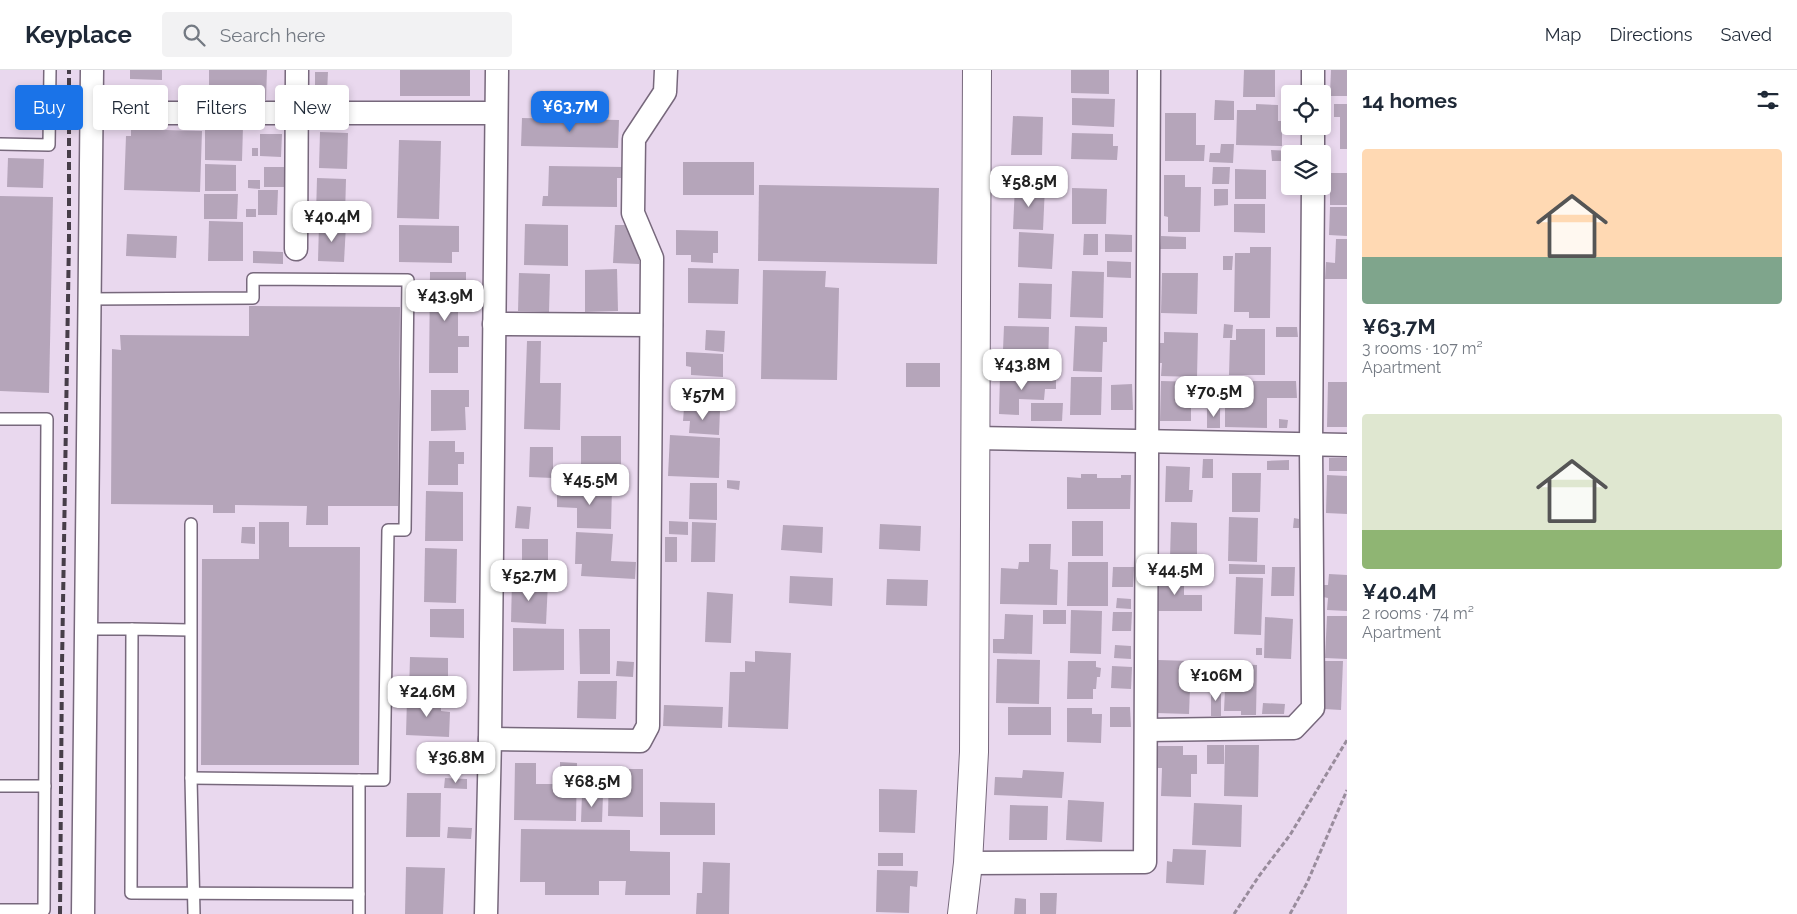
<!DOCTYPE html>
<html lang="en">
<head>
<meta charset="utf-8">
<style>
  :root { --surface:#fff; --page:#f2f2f3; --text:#1f2937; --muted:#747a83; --line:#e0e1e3; --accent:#1a73e8 }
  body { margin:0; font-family:Raleway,sans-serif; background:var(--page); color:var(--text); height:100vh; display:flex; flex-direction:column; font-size:19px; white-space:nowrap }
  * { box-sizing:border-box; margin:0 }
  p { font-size:16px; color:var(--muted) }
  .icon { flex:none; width:28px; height:28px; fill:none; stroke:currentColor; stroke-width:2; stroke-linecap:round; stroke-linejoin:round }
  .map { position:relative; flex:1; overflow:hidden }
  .panel { display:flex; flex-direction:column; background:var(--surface); width:450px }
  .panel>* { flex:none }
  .top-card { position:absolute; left:15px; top:15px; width:475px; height:45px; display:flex; gap:10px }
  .controls { position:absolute; left:1281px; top:15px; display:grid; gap:10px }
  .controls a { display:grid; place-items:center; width:50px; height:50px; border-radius:5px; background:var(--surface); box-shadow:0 2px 8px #0003; font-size:25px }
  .price { position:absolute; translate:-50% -42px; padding:0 11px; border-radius:10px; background:#fff; color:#222; font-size:16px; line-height:32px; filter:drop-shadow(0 1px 2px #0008) }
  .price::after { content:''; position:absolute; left:50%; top:30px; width:15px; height:11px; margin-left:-8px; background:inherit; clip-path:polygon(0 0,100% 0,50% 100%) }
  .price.on { background:var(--accent); color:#fff }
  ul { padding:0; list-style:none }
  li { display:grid; align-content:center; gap:10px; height:265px; padding:0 15px }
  li span { display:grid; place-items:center; height:155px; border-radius:5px; color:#555 }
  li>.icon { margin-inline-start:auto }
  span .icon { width:90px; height:90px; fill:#fffc; stroke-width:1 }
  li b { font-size:21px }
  h2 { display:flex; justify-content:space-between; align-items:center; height:60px; padding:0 15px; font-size:21px }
  .tag { padding:0 18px; border-radius:5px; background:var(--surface); box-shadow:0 2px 8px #0003; font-size:18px; line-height:45px }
  .tag.on { background:var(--accent); color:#fff }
  header { display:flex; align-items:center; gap:30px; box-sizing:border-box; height:70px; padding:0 25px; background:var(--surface); border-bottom:1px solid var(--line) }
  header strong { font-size:24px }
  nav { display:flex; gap:28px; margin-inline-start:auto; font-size:18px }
  .search { width:350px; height:45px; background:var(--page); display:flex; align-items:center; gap:12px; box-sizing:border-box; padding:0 18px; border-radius:5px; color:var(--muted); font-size:19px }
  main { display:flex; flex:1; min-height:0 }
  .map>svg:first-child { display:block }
  .building { fill:#b5a5ba }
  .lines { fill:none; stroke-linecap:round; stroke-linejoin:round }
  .service-casing { stroke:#77687c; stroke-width:14 }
  .minor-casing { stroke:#77687c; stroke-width:25 }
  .tertiary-casing { stroke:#77687c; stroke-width:30 }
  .path { stroke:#998c9c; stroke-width:3; stroke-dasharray:5 2.5; stroke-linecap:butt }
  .service { stroke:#fff; stroke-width:11 }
  .minor { stroke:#fff; stroke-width:22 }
  .tertiary { stroke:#fff; stroke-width:28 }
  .rail { stroke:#473e49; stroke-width:4; stroke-dasharray:8 4; stroke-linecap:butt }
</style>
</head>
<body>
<header>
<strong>Keyplace</strong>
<div class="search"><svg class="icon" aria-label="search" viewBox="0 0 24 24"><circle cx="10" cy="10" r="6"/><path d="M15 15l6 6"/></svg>Search here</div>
<nav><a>Map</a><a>Directions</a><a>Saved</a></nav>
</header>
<main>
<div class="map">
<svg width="1347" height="844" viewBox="0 0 1347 844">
  <rect width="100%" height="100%" fill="#e9d8ee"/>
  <g class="building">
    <path d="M130 0H162V10L130 9Z"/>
    <path d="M209 0H267L266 30 209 28Z"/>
    <rect x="400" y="0" width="70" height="26"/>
    <path d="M1071 0H1109V24L1071 23Z"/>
    <path d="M1244 0H1275V27H1243Z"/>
    <path d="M1331 0H1347V26H1330Z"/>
    <path d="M315 2H328L327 23H315Z"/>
    <path d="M1072 28 1115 29 1114 57 1072 55Z"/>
    <path d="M1215 30 1234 31V50H1214Z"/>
    <path d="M1256 34 1278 35V51H1282V76L1236 75 1237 40H1256Z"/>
    <path d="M1334 34H1347V79H1340V47H1334Z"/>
    <path d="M1165 43H1196V75H1205L1204 91H1165Z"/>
    <path d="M1013 46 1043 47 1042 85H1011Z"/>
    <path d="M522 48 619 50 618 78 521 76Z"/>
    <path d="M205 56H243L242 91 205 90Z"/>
    <path d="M131 59 202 61 200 122 124 120 126 66H131Z"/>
    <path d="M320 62 348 63 347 99 319 98Z"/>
    <path d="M1072 63 1113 64V76H1118L1117 90 1071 89Z"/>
    <path d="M260 64H282L281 87 260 86Z"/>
    <path d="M399 70 441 71 439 149 397 148Z"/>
    <path d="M1221 74H1234L1233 93 1209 92 1210 83H1220Z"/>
    <rect x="252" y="78" width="6" height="8"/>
    <path d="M1271 80 1292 81 1290 91H1272Z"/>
    <path d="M8 88 44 89 43 118 7 117Z"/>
    <rect x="683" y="92" width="71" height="33"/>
    <path d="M205 94 236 95V121H205Z"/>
    <path d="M549 96 625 97V108H617V137L542 136 543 126H548Z"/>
    <rect x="264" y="97" width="20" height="20"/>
    <path d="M1213 97H1230L1229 114H1212Z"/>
    <path d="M1235 99 1266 100V129H1235Z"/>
    <rect x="1330" y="103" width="17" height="32"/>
    <path d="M1164 105H1185V117H1201L1200 162H1168V147L1164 146Z"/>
    <path d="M317 108 346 109 345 146 316 145Z"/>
    <path d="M248 110H260V119L248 118Z"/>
    <path d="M759 115 939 118 937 194 758 191Z"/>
    <path d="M1015 115 1045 116 1043 160 1013 159Z"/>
    <path d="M1072 118 1107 119 1106 154H1072Z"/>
    <path d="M1214 119H1228V135L1214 136Z"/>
    <path d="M258 120H278L277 145H258Z"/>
    <path d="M204 124H238L237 149H204Z"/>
    <path d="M0 126 53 127 49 323 0 321Z"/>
    <path d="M1234 134H1265V163L1234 162Z"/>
    <path d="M1330 137H1347V166L1329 165Z"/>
    <rect x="246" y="139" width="10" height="8"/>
    <path d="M209 151 243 152V191H208Z"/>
    <path d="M319 154 346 155 344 192 318 191Z"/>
    <path d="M525 154 568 155V196L524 195Z"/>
    <path d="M399 155 459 156V182H452V193L399 192Z"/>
    <path d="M615 155H631L640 176 639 194 613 193Z"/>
    <path d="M676 160 718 161V183H713V193L691 192V185H676Z"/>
    <path d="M1019 162 1054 164 1052 199 1018 197Z"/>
    <path d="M127 164 177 166 176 188 126 186Z"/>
    <path d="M1084 164H1098V185H1083Z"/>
    <path d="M1105 164 1132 165V182H1105Z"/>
    <path d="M1161 166 1186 167V179H1160Z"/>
    <path d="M1336 169H1347V209H1325L1326 192 1335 193Z"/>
    <path d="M1250 177H1271L1270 248H1249V242H1234L1235 183H1250Z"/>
    <path d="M253 181 283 182V194L253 193Z"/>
    <path d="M1223 186H1233L1232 200H1223Z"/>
    <path d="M1107 191 1131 192V208L1107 207Z"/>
    <path d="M688 198 739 199 738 234 688 233Z"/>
    <path d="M617 199 618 241 585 242V200Z"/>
    <path d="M763 200 826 201 825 217 839 218 837 310 761 309Z"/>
    <path d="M1072 201 1104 202 1103 248 1070 247Z"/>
    <path d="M430 202H466V212H458V266H469V277H458V303H429Z"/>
    <path d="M519 203 550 204 549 242 518 241Z"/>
    <path d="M1162 203H1198L1197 244 1161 243Z"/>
    <path d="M1019 213 1052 214 1051 249 1018 248Z"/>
    <path d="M249 236 400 237 398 436H328V455H306L307 436 235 435V443H213V435L111 434 112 279 121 280 120 265 249 266Z"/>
    <path d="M1224 254 1233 255 1232 268H1223Z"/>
    <path d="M1004 256 1049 257 1048 301H1016L1017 280H1003Z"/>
    <path d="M1075 256 1107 257V272H1103L1102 302 1073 301Z"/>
    <path d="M1276 257H1297L1298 267H1276Z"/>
    <path d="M1236 259H1265V305H1229L1230 270H1236Z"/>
    <path d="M706 260 725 261 724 282 705 280Z"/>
    <path d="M1164 262 1198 263 1197 307 1161 306 1162 293H1157L1158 273H1164Z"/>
    <path d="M527 271H541L540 313H561L560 360 524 359Z"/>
    <path d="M686 282 723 284V307L691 305V297L686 296Z"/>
    <rect x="906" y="293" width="34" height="24"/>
    <path d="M1000 305 1056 306V319H1045L1044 330 1019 329V345L999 344Z"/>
    <path d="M1211 306H1230L1229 314H1211Z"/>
    <path d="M1071 307H1102L1101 345H1070Z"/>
    <path d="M684 310 722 313 720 336 687 334V326H683Z"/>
    <path d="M1161 311 1199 312 1198 328H1191V351H1160Z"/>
    <path d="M1234 311H1296L1297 328H1267V358L1225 357V333H1230V319L1233 318Z"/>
    <path d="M1328 312H1347V357H1327Z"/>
    <path d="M1132 314 1133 340H1111V315Z"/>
    <path d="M431 320H469V337H465L466 360 431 361Z"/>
    <path d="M1031 333H1063L1062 351H1031Z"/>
    <path d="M684 338 720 340 719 365 689 363 690 351H683Z"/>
    <path d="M1220 338V358H1207V339Z"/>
    <path d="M1279 349 1288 350 1287 358H1279Z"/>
    <path d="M670 365 720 368 719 408 668 406Z"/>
    <rect x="581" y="366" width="40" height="41"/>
    <path d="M429 371H455V382H464V394H458V415H428Z"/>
    <path d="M530 377H553V408L529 407Z"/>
    <rect x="1329" y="388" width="18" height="13"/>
    <path d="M1203 389H1213V408H1202Z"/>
    <path d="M1289 390V400H1267V391Z"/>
    <path d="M1166 396 1190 397 1189 420H1193L1192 432H1165Z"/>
    <path d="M1232 403H1261L1260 442H1232Z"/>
    <path d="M1081 404H1097V408H1121V405H1131L1130 439H1067V407L1081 408Z"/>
    <path d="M1327 405 1347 406V444L1326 443Z"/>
    <path d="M727 410 740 411 739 420 727 418Z"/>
    <path d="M690 413H717V450L689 449Z"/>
    <path d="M577 416 612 417 611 459 577 458V438L557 437V423H577Z"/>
    <path d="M426 421 463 422V471H425Z"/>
    <path d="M517 436 531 437 529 459 515 458Z"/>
    <path d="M1229 447 1258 448 1257 492 1228 491Z"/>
    <path d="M1294 448 1299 449V458H1293Z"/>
    <path d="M669 451 688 452V465L669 464Z"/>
    <rect x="1072" y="451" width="31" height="35"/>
    <path d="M259 452H289V477H360L359 695H201L202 489H259Z"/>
    <path d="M692 452 716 453 715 492H691Z"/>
    <path d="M1171 452 1197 453V490L1170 489Z"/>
    <path d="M880 454 921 456 920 481 879 479Z"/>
    <path d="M783 455 823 457 822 483 781 480Z"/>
    <path d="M242 457H255V474L241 473Z"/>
    <path d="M576 462 613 464 611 491 636 492 635 509 581 506 582 494H575Z"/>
    <rect x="665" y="467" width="12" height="25"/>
    <rect x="522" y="469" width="26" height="36"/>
    <path d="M1029 474H1051L1050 499 1058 500 1057 535 1000 534 1001 498 1018 499 1019 492H1029Z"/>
    <path d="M425 478 457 479 456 533 424 532Z"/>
    <path d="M1068 492H1108V536H1067Z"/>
    <path d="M1229 494 1265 495V504H1229Z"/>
    <path d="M1113 497H1134L1133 517H1112Z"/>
    <path d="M1272 497H1295L1294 526H1271Z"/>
    <path d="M1329 504 1347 505V541L1327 540 1328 528 1323 527V515H1328Z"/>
    <path d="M790 506 833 508 832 536 789 533Z"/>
    <path d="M1156 507H1184V525H1202V541H1155Z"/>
    <path d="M1236 507 1263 508 1261 565 1234 564Z"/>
    <path d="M887 509 928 510 927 536 886 535Z"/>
    <path d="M512 510 548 512 546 554 511 552Z"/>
    <path d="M707 522 733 524 731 573 705 572Z"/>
    <path d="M1117 528 1131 529V539L1116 538Z"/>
    <path d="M430 539H464V568L430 567Z"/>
    <rect x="1043" y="540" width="23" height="14"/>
    <path d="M1071 540 1102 541 1101 584 1070 583Z"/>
    <path d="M1113 542H1132L1131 561H1112Z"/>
    <path d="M1005 544 1033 545 1032 584 993 583V569H1004Z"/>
    <path d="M1327 546H1347V589L1325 588Z"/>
    <path d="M1265 547 1293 549 1291 589 1264 588Z"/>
    <path d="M513 558 564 559V600L513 601Z"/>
    <path d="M579 559H610V604H580Z"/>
    <path d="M1115 575 1131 576V589L1114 588Z"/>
    <rect x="1256" y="578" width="6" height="7"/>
    <path d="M755 581 791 583 788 659 728 657 730 602H745V591L755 592Z"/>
    <path d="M410 587 448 588V623L409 622Z"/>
    <path d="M997 589 1040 590 1039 634 996 633Z"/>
    <path d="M1158 590 1191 591 1189 644 1156 643Z"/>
    <path d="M617 591 634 592 633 607 616 606Z"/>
    <path d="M1068 591H1096V597L1101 598 1100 607H1097L1096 619H1093V629H1067Z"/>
    <path d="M1325 591H1343L1341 640 1324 639Z"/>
    <path d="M1230 594 1257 595 1256 645H1241V641H1224L1225 619H1230Z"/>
    <path d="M1112 596 1132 597 1131 619 1111 618Z"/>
    <path d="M578 611H617L616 649 577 648Z"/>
    <rect x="1211" y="619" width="10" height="27"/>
    <path d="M407 628 441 629V641L450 642 449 667 406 665Z"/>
    <path d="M1263 633 1285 634 1284 644H1262Z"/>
    <path d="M664 635 723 637 722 658 663 656Z"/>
    <rect x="1008" y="637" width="43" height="28"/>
    <path d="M1110 637H1130L1131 657H1110Z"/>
    <path d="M1067 638H1092V644H1102L1101 673 1067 672Z"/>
    <rect x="1207" y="675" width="17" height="19"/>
    <path d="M1225 675H1259L1258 727 1224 726Z"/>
    <path d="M1156 676H1183V685H1197V704H1191V727L1161 726 1162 698H1155Z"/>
    <path d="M560 692 577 693 576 751 514 750 515 693H536V714H560Z"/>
    <path d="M609 699H643V747L608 746Z"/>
    <path d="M1023 700 1064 702 1062 728 994 725 995 707 1022 708Z"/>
    <path d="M445 708 467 709V719L444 718Z"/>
    <path d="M879 719 917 720 915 763 879 762Z"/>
    <path d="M407 723H441L440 767H406Z"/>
    <path d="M582 724 603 725 602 752H581Z"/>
    <path d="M1068 730 1104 732 1102 772 1066 770Z"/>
    <path d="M660 732 715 733V765H660Z"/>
    <path d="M1194 733 1242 735 1241 777 1192 775Z"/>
    <path d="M1010 735 1048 736 1047 770H1009Z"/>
    <path d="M448 757 472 758 471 769 447 768Z"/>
    <path d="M521 759 630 760V781L670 782V825H625L626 811H599V825H545V812H520Z"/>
    <path d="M1173 779 1206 780 1204 815 1166 813 1167 791 1172 792Z"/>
    <rect x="878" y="783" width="25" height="13"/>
    <path d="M703 792 730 793 729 844H696L697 823H702Z"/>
    <path d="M406 797 445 798 443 844H405Z"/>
    <path d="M877 800 918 801 917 817 910 816 909 843 876 842Z"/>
    <path d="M1040 823H1057L1056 844H1040Z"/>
    <path d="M1015 828 1026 829V844H1014Z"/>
  </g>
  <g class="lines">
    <g class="service-casing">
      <g id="service">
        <path d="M0 74 49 75 50 0"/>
        <path d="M89 229 253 228V209L408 210 405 460H388L384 710H359"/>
        <path d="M0 349H47L44 840H0"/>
        <path d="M191 454V708L194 844"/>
        <path d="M86 559H132"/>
        <path d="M190 560 132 559 131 823 359 824"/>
        <path d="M191 708 359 710V844"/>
        <path d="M0 716H45"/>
      </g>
    </g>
    <g class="minor-casing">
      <g id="minor">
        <path d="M1313 24V0"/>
        <path d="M91 43H496"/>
        <path d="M1313 84V56"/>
        <path d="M296 179 297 0"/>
        <path d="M494 254 651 255"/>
        <path d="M975 368 1347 375"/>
        <path d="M1147 660 1294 658 1313 638 1311 375 1313 116"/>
        <path d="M490 669 640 671 648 656 652 188 633 143 634 69 665 22 666 0"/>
        <path d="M968 793 1145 792 1149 0"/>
        <path d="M83 844 92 0"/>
        <path d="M486 844 490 669 497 0"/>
      </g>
    </g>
    <g class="tertiary-casing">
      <path id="tertiary" d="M962 844 968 793 974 682 977 0"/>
    </g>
    <g class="path">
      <path d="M1234 844 1259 806 1290 765 1347 670"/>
      <path d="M1290 844 1307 813 1347 720"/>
    </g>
    <use href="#service" class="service"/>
    <use href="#minor" class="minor"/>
    <use href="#tertiary" class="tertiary"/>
    <path class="rail" d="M60 844 62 595 69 168V0"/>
  </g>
</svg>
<div class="controls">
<a><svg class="icon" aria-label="locate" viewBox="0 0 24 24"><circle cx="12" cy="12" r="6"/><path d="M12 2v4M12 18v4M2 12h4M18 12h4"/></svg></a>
<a><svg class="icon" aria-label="layers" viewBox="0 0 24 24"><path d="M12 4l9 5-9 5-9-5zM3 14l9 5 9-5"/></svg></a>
</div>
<b class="price on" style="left:570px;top:63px">¥63.7M</b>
<b class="price" style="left:1029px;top:138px">¥58.5M</b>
<b class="price" style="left:332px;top:173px">¥40.4M</b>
<b class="price" style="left:445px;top:252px">¥43.9M</b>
<b class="price" style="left:1022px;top:321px">¥43.8M</b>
<b class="price" style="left:1214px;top:348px">¥70.5M</b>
<b class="price" style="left:703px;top:351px">¥57M</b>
<b class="price" style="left:590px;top:436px">¥45.5M</b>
<b class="price" style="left:1175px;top:526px">¥44.5M</b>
<b class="price" style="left:529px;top:532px">¥52.7M</b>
<b class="price" style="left:1216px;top:632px">¥106M</b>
<b class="price" style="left:427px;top:648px">¥24.6M</b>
<b class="price" style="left:456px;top:714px">¥36.8M</b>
<b class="price" style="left:592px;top:738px">¥68.5M</b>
<div class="top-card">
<a class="tag on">Buy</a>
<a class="tag">Rent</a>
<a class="tag">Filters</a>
<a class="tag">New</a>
</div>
</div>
<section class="panel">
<h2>14 homes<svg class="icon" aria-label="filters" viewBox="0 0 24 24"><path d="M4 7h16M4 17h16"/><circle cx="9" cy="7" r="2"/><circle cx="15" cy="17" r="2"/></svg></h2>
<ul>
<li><span style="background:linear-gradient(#ffd9b3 70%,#7fa58c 0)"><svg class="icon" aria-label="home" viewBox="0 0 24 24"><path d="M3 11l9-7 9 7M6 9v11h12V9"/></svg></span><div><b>¥63.7M</b><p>3 rooms · 107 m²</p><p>Apartment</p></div></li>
<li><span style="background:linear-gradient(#dfe7d0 75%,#8fb573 0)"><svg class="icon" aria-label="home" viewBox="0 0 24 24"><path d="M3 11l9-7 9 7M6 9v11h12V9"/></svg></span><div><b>¥40.4M</b><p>2 rooms · 74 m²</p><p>Apartment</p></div></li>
</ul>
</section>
</main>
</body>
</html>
